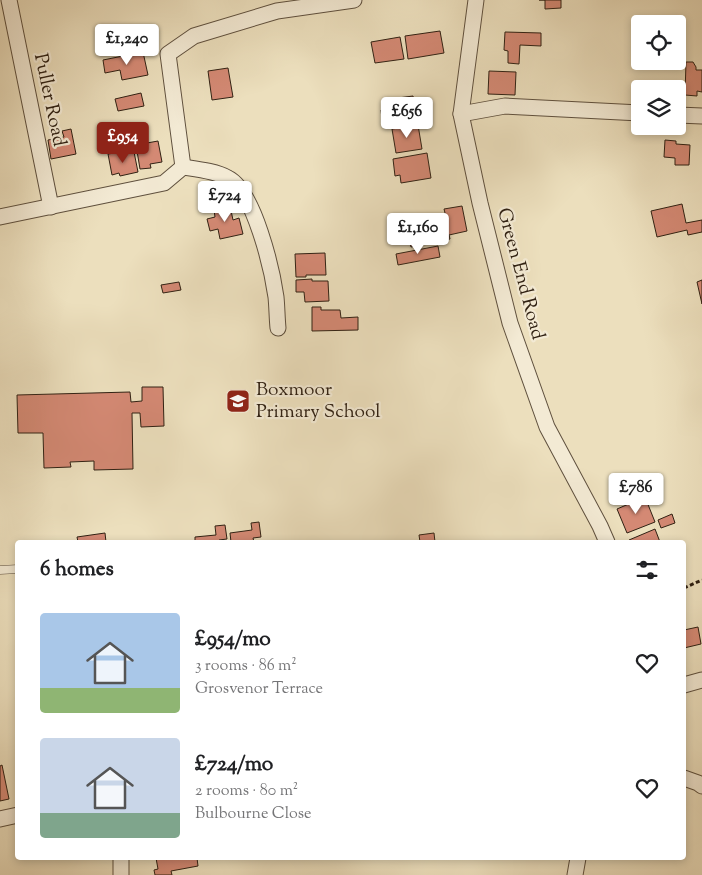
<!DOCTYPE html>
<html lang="en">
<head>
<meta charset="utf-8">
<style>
  :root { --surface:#fff; --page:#f2f2f2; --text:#202124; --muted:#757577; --accent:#8f2418 }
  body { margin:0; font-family:"Sorts Mill Goudy",serif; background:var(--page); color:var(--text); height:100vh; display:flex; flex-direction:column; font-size:19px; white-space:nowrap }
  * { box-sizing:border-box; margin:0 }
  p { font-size:16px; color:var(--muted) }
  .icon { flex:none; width:28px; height:28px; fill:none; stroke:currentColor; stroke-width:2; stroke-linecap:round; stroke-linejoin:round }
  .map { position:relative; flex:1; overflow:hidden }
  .side { position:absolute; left:15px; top:540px; width:671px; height:320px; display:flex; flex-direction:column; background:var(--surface); border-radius:5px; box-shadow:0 2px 8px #0003 }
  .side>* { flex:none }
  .buttons { position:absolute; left:631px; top:15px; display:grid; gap:10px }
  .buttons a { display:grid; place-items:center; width:55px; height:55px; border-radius:5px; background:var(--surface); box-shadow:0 2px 8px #0003; font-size:25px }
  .price { position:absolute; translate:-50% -42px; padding:0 11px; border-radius:5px; background:#fff; color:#222; font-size:16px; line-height:32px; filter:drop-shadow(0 1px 2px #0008) }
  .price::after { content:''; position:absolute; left:50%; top:30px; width:15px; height:11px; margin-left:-8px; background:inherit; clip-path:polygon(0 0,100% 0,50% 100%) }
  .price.on { background:var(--accent); color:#fff }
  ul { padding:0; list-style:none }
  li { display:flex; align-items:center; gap:15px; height:125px; padding:0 25px }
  li span { display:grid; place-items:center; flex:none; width:140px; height:100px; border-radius:5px; color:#555 }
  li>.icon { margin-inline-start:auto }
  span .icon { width:60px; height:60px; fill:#fffc; stroke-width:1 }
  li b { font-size:21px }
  h2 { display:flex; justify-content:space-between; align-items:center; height:60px; padding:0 25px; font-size:21px }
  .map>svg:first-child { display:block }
  .building { fill:#d48974; stroke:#302113 }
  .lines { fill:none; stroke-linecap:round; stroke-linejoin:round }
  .service-casing { stroke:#5f503e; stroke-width:9 }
  .minor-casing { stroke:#5f503e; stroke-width:17 }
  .path { stroke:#302113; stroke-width:3; stroke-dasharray:4 2.5; stroke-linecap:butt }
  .service { stroke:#f3ead4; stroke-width:8 }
  .minor { stroke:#f3ead4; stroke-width:15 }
  .labels { text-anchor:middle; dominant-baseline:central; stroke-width:4.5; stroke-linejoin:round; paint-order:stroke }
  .street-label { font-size:19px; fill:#302113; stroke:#f3ead4 }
  .poi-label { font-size:19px; fill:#302113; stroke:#f3ead4; text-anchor:start }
</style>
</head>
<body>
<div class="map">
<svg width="702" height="875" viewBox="0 0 702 875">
  <rect width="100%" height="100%" fill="#ecdfbd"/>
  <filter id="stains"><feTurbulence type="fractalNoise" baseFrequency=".004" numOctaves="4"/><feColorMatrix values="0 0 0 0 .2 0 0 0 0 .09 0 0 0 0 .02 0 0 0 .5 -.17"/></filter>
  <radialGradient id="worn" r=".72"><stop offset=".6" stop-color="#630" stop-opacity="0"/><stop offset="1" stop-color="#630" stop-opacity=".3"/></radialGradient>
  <g class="building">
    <path d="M539 0H561V8L545 9V0Z"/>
    <path d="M440 31 444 53 408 59 405 36Z"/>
    <path d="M505 32 541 33V46L520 45 519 64 508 63V51L504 50Z"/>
    <path d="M400 37 404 59 375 63 371 42Z"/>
    <path d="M143 52 148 75 122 80 120 70 105 73 103 60Z"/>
    <path d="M686 62H693L696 67V70H702V92L697 91V96L685 95Z"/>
    <path d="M228 68 233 97 212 100 208 71Z"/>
    <path d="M489 71 516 72 515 95 488 94Z"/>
    <path d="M141 93 144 106 118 111 115 99Z"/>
    <path d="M413 96 416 113 382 119 381 110H385L383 100Z"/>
    <path d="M418 125 422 149 396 153 392 129Z"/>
    <path d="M71 129 76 154 51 159 48 140 64 137 62 131Z"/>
    <path d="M665 140 676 141V144L690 145 689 165H675V158L664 157Z"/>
    <path d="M158 141 162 162 150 164 151 168 140 169 136 145Z"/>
    <path d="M120 152V155L134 152 138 172 120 176 119 173 112 175 108 154Z"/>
    <path d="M427 153 431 178 401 183 400 175 395 176 393 159Z"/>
    <path d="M682 204 686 223 702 220V232L688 235 687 230 657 237 651 211Z"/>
    <path d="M230 206 233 220 239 218 243 234 220 239 218 229 210 231 207 219 215 217 214 210Z"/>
    <path d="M462 206 467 231 449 235 450 239 411 247 407 229 447 221 444 209Z"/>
    <path d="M438 246 440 257 398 265 396 254Z"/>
    <path d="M325 253 326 275H306V277H296L295 254Z"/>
    <path d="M312 279V281H328L329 301 305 302 304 292H296V280Z"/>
    <path d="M702 280V304L697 282Z"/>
    <path d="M179 282 181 290 163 293 161 285Z"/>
    <path d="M312 307H321V310H340L341 318 358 317V330L312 331Z"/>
    <path d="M142 387H163L164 426 141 427 140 413H132L133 469 94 470V461L70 462 71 467 44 468 43 433H18L17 395 130 392 131 402 142 401Z"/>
    <path d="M645 497 655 522 627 533 617 509Z"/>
    <path d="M672 514 675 523 661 528 658 520Z"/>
    <path d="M259 522 261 537 253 538 254 542H231L230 533 252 530 251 523Z"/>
    <path d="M225 525 227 539 219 540V542H195V537L216 535 215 526Z"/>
    <path d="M655 529 660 542H630L629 540Z"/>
    <path d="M105 533 106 542H78L77 537Z"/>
    <path d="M434 533 435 542H420L419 535Z"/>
    <path d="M698 627 701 644 684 648V630Z"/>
    <path d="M2 765 9 799 0 801V766Z"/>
    <path d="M156 858H197L198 866 171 871 172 875H155L154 870 158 869Z"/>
  </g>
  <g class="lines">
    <g class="service-casing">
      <path id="service" d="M0 570 18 569"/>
    </g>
    <g class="minor-casing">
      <g id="minor">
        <path d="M9 0 51 207"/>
        <path d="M476 0 461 114 480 203 510 323 547 427 600 526 607 542"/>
        <path d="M461 114 505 106 640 113"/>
        <path d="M678 115 702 116"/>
        <path d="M183 167 168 54 194 36 277 11 354 0"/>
        <path d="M183 167C196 169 216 171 228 178 254 191 272 269 276 297 277 307 277 318 278 328"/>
        <path d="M0 217 164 183 183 167"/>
        <path d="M684 685 702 680"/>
        <path d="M684 778 698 783 702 786"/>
        <path d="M0 819 18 815"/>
        <path d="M121 858V875"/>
        <path d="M575 875 578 858"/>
      </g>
    </g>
    <path class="path" d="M684 588 702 580"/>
    <use href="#service" class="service"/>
    <use href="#minor" class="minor"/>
  </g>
  <defs>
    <g id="school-square" transform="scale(1.25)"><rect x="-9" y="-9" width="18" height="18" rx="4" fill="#8f2418" stroke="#f3ead4"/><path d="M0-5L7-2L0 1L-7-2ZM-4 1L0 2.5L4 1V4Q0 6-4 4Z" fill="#fff"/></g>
  </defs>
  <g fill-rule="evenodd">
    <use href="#school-square" x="238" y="401"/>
  </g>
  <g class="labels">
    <g class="street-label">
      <text transform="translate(49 100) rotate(78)">Puller Road</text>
      <text transform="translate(520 274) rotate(75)">Green End Road</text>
    </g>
    <g class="poi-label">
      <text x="256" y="390">Boxmoor<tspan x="256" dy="22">Primary School</tspan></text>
    </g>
  </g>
  <rect width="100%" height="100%" filter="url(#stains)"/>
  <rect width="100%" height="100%" fill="url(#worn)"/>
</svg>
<div class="buttons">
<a><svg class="icon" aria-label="locate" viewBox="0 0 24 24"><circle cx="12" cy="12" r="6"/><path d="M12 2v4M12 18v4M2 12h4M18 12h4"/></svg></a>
<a><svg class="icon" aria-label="layers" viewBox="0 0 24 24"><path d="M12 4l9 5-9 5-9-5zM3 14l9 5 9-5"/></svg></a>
</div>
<b class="price" style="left:127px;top:66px">£1,240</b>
<b class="price" style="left:407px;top:139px">£656</b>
<b class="price on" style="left:123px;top:164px">£954</b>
<b class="price" style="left:225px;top:223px">£724</b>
<b class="price" style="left:418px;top:255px">£1,160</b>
<b class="price" style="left:636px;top:515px">£786</b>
<section class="side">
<h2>6 homes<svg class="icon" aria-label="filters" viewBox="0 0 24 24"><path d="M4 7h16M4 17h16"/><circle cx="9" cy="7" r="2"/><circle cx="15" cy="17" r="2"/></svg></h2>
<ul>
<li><span style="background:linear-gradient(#a9c7e8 75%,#8fb573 0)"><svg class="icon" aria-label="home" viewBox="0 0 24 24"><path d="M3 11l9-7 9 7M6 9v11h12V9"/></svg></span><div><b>£954/mo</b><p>3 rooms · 86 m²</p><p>Grosvenor Terrace</p></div><svg class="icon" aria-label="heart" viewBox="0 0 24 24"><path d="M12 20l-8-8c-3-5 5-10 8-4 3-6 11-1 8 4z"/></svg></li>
<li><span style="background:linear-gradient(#c9d6e8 75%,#7fa58c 0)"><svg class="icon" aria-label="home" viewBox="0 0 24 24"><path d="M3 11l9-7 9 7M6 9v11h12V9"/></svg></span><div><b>£724/mo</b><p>2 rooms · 80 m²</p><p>Bulbourne Close</p></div><svg class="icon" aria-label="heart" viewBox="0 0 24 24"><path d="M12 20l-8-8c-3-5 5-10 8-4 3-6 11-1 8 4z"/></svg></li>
</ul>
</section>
</div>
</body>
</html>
